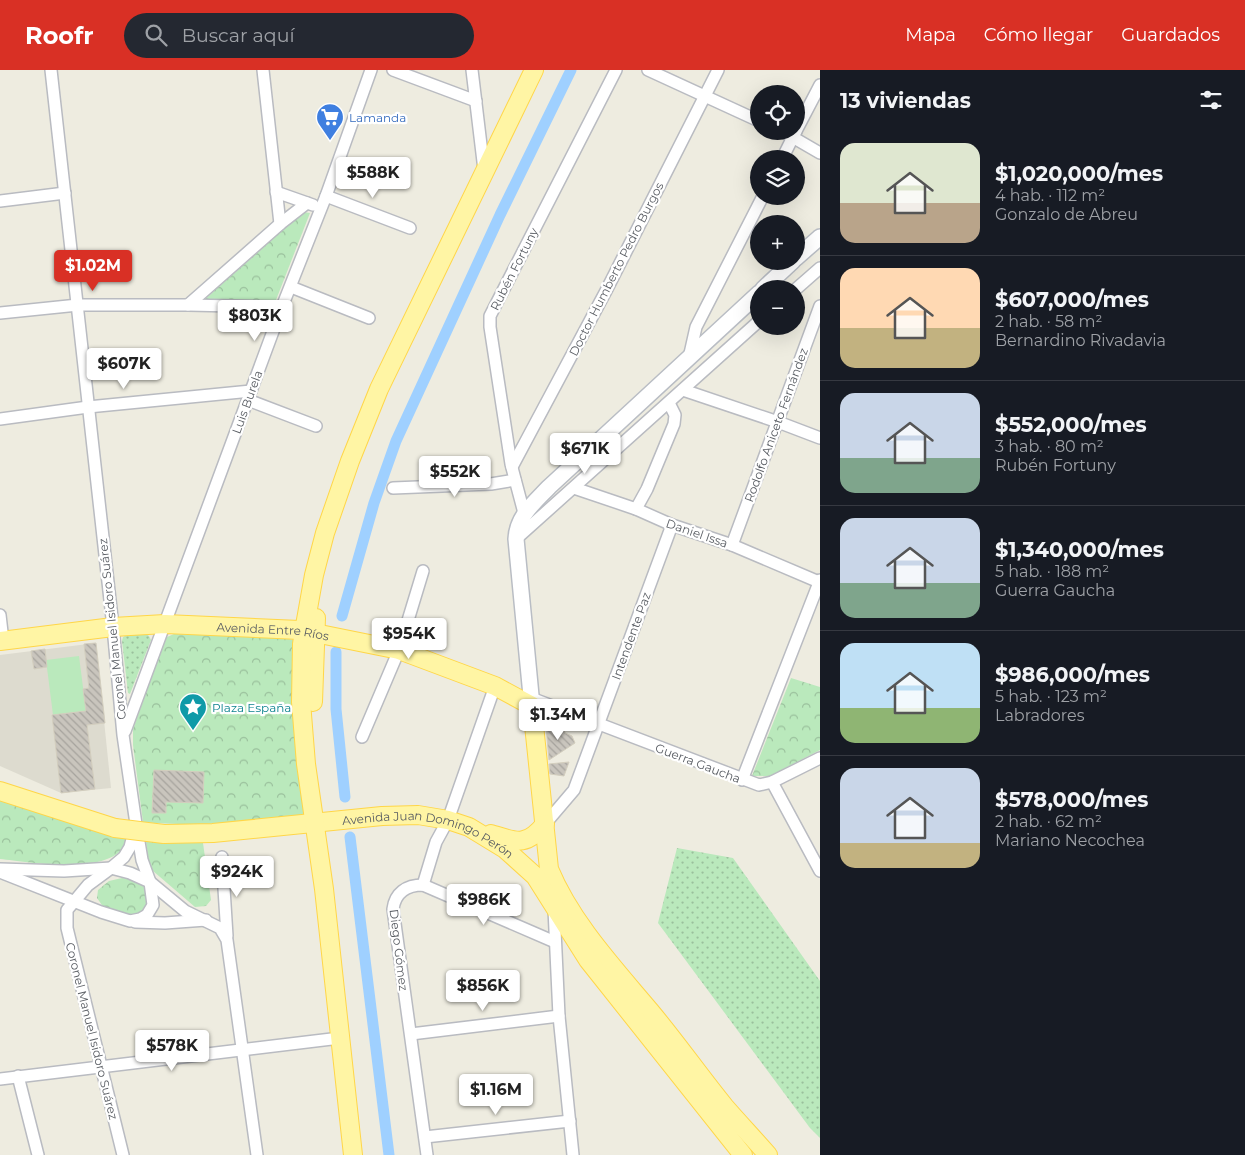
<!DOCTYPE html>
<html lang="es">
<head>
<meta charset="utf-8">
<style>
  :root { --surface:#171b24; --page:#242831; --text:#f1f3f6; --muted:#9ea1a6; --line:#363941; --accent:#d93025 }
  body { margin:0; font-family:Montserrat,sans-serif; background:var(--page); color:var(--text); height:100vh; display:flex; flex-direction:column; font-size:19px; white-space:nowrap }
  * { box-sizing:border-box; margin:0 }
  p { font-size:16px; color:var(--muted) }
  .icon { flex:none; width:28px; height:28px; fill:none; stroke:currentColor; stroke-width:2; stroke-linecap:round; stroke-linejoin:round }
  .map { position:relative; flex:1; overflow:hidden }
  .sheet { display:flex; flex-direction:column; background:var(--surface); width:425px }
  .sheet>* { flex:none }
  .buttons { position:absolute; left:750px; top:15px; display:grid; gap:10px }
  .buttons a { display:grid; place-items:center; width:55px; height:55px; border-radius:50%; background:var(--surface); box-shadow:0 5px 20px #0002; font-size:25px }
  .price { position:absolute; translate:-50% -42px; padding:0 11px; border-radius:5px; background:#fff; color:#222; font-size:16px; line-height:32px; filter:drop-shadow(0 1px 2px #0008) }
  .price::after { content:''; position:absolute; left:50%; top:30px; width:15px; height:11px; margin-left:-8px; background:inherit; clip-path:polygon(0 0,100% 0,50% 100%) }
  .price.selected { background:var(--accent); color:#fff }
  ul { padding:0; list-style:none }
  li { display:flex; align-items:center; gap:15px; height:125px; padding:0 20px }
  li+li { border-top:1px solid var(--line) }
  li span { display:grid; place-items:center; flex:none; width:140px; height:100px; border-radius:15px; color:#555 }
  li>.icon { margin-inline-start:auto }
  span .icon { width:60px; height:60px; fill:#fffc; stroke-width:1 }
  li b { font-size:21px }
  h2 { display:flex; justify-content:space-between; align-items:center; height:60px; padding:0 20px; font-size:21px }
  header { display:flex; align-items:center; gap:30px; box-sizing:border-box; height:70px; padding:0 25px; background:var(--accent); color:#fff }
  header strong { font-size:24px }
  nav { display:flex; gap:28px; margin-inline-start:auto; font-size:18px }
  .search { width:350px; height:45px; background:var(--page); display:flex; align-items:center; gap:12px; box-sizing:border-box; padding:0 18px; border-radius:28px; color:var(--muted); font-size:19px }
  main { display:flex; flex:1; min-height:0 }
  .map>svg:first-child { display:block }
  .education { fill:#dddbcf }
  .grass { fill:url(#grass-dots) }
  .park { fill:url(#park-crowns) }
  .pitch { fill:#bae9bc }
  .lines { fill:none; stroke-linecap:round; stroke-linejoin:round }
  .canal { stroke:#9fd0ff; stroke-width:11 }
  .building { fill:url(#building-back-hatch); stroke:#d3cebe }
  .street-casing { stroke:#b9bbc1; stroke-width:14 }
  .secondary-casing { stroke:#b9bdc4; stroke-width:18 }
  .primary-casing { stroke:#ffd648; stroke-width:20 }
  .street { stroke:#fff; stroke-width:11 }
  .secondary { stroke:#fff; stroke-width:15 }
  .primary { stroke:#fff5a4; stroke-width:18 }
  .primary-bridge-casing { stroke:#ffd648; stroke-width:20; stroke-linecap:butt }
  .primary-bridge { stroke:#fff5a4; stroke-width:18 }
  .labels { text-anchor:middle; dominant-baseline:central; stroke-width:4.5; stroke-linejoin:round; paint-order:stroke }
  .shop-label { font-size:12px; fill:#366cbe; stroke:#fff; text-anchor:start }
  .street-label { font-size:12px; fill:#595d63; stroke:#fff }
  .culture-label { font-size:12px; fill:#0d838f; stroke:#fff; text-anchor:start }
</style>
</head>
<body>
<header>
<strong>Roofr</strong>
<div class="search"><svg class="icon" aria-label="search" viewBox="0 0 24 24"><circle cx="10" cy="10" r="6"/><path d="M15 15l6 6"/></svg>Buscar aquí</div>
<nav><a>Mapa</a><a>Cómo llegar</a><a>Guardados</a></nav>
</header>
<main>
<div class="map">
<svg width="820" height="1085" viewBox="0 0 820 1085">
  <defs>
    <pattern id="grass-dots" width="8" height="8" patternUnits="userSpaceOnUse" patternTransform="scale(1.25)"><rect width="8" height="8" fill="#bae9bc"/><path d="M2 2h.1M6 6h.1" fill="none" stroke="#9ac09c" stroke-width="1.8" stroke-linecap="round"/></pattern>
    <pattern id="park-crowns" width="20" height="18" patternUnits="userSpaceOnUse" patternTransform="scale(1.25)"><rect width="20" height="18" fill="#bae9bc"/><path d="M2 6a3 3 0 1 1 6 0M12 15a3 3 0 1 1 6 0" fill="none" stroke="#9ac09c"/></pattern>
    <pattern id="building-back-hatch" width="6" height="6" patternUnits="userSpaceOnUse" patternTransform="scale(1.25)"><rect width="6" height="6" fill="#c9c5bd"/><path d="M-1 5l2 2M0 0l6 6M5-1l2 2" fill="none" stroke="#a6a39d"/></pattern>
  </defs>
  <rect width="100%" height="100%" fill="#eeece0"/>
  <path class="education" d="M96 573 111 718 61 723 0 696V585Z"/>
  <g class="grass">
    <path d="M129 564H146L149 566 151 570 130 624 128 623 122 571 123 567Z"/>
    <path d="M677 778 733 788 820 911V1068L810 1058 658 853Z"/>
  </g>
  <g class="park">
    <path d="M303 142 310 143 276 230H204Z"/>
    <path d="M174 564 285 568 293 570 295 573 296 683 305 743 301 747C246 752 197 757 143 752L133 675V659L165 570 167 567Z"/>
    <path d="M791 608 820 617V680L770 706H752Z"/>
    <path d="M0 730 113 767 128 769C116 808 31 792 0 789Z"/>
    <path d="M146 771 203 773 211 830 206 836 195 837 153 801 149 794Z"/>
    <path d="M122 808 135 810 145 818C148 836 151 838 133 847L104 838 97 828 98 820 109 811Z"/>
  </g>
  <path class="pitch" d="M79 586 86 641 53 645 46 590Z"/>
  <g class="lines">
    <g class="canal">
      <path d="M342 546 374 433 396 371 500 145 571 0"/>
      <path d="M336 582V639L345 727"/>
      <path d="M350 767 389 1085"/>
    </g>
  </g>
  <g class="building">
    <path d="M96 573 105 653 87 655 95 719 61 723 52 645 86 641 83 619 89 618 84 574Z"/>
    <path d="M45 579 47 597 34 599 31 581Z"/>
    <path d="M551 656 564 660 565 663 572 666 575 673 549 690 546 657Z"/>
    <path d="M569 692 564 706 550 704 549 694Z"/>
    <path d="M154 700 204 702 203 733 166 732V743H152Z"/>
  </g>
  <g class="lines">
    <g class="street-casing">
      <g id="street">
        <path d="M51 0 113 557 123 665 136 754 130 777 124 787 111 798 88 815 67 840V858L123 1085"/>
        <path d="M263 0 280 154"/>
        <path d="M393 0 476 31"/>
        <path d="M472 0 484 100"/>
        <path d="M648 0 759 51"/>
        <path d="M782 61 820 83"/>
        <path d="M796 61 820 15"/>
        <path d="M782 89 796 61"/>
        <path d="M276 122 313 135"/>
        <path d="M326 126 410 158"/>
        <path d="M0 131 65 123"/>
        <path d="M291 217 369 248"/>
        <path d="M796 219 820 198"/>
        <path d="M188 235 280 154 307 133"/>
        <path d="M0 243 78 235H188L282 237"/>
        <path d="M689 288 696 257 763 126"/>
        <path d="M683 320 778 352 820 368"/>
        <path d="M248 330 316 356"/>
        <path d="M0 349 88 337 251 321"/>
        <path d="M512 397 607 219 718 0"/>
        <path d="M393 418 491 414 515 410"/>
        <path d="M574 418 636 439 672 455 732 475 819 512"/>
        <path d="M636 439 647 419 674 354 675 345 669 333"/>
        <path d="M524 443 511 394 490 257V246L616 0"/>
        <path d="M516 469 759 251"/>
        <path d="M732 475 820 236"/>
        <path d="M0 545 3 571"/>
        <path d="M531 628 759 715 772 712 820 688"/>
        <path d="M125 661 282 237 326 126 371 0"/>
        <path d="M362 667 399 580 423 501"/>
        <path d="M742 710 820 510"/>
        <path d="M772 712 820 801"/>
        <path d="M545 754 574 720 672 455"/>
        <path d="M222 787 227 866"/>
        <path d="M0 799 64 801 111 798 130 803 150 812 185 841 220 858 227 870 257 1085"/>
        <path d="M0 802 101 842 130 851 140 849 147 845 153 835 150 812 142 790 137 760"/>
        <path d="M423 815 436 772 448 750 495 616"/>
        <path d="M554 839 559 946 573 1085"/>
        <path d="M135 852 165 853 206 850"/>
        <path d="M411 964 559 946"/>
        <path d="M18 1006 38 1085"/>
        <path d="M0 1009 340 968"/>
        <path d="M425 1067 570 1051"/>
        <path d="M427 1085 393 839C395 823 406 815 423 815L555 872"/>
      </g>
    </g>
    <g class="secondary-casing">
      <g id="secondary">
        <path d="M796 188 820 167"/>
        <path d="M763 219 793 191"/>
        <path d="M532 636 516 469C517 446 534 433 549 417L759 223"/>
      </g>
    </g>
    <g class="primary-casing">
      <g id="primary">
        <path id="s1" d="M0 571 113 557 165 554 300 560 399 580 495 616 532 636 549 799C571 852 613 897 650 941 676 972 699 1005 725 1037 739 1053 754 1069 768 1085"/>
        <path d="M313 632 316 548"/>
        <path d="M0 721 115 758"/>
        <path id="s2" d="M164 764 213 763 382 746 418 745 448 750 469 757 505 779 535 806 588 890 743 1085"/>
        <path d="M491 764C517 772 526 777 545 754"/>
        <path d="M353 1085 324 819 306 694 301 632 302 574 304 561 314 505 325 463 350 391 379 319 534 0"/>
      </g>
    </g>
    <use href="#street" class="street"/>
    <use href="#secondary" class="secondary"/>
    <use href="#primary" class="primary"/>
    <g class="primary-bridge-casing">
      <path id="primary-bridge" d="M115 758 164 764"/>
    </g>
    <use href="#primary-bridge" class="primary-bridge"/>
  </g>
  <defs>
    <g id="supermarket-pin" transform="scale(1.4375)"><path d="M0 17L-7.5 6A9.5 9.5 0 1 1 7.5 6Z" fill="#3f7fe0" stroke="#fff"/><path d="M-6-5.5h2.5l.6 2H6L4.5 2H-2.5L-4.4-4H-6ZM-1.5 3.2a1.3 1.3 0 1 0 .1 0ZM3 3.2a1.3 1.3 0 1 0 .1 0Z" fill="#fff"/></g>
    <g id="sight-pin" transform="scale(1.4375)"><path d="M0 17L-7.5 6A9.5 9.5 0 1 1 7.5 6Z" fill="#0f9aa8" stroke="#fff"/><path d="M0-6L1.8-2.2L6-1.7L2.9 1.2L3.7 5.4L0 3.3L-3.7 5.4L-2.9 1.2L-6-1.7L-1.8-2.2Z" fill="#fff"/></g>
  </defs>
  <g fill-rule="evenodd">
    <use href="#supermarket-pin" x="330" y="47"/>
    <use href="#sight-pin" x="193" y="637"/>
  </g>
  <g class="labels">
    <g class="shop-label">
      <text x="349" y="47">Lamanda</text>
    </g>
    <g class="street-label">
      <text transform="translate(514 199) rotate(-63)">Rubén Fortuny</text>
      <text transform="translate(616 199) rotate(-63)">Doctor Humberto Pedro Burgos</text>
      <text transform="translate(247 332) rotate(-70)">Luis Burela</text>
      <text transform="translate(776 355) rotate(-70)">Rodolfo Aniceto Fernández</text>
      <text transform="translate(697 463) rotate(19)">Daniel Issa</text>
      <text transform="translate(112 559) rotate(-96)">Coronel Manuel Isidoro Suárez</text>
      <text stroke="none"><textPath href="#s1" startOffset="274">Avenida Entre Ríos</textPath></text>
      <text transform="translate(631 566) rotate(-70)">Intendente Paz</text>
      <text transform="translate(698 693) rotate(21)">Guerra Gaucha</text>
      <text stroke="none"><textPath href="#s2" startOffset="269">Avenida Juan Domingo Perón</textPath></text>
      <text transform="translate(399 880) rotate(83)">Diego Gómez</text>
      <text transform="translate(92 961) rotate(76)">Coronel Manuel Isidoro Suárez</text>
    </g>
    <g class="culture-label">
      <text x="212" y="637">Plaza España</text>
    </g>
  </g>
</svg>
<div class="buttons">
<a><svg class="icon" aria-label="locate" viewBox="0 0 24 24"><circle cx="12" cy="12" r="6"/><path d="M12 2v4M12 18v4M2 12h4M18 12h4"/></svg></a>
<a><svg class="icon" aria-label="layers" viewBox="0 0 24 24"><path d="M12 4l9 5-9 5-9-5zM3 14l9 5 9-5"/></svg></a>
<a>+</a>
<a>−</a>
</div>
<b class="price" style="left:373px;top:129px">$588K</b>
<b class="price selected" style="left:93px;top:222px">$1.02M</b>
<b class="price" style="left:255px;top:272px">$803K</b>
<b class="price" style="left:124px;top:320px">$607K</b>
<b class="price" style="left:585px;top:405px">$671K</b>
<b class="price" style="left:455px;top:428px">$552K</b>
<b class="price" style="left:409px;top:590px">$954K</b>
<b class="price" style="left:558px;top:671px">$1.34M</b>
<b class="price" style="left:237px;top:828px">$924K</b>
<b class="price" style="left:484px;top:856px">$986K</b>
<b class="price" style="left:483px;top:942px">$856K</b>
<b class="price" style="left:172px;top:1002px">$578K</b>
<b class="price" style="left:496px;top:1046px">$1.16M</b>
</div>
<section class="sheet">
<h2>13 viviendas<svg class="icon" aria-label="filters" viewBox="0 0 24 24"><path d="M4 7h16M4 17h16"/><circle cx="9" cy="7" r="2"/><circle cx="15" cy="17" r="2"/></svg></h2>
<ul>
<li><span style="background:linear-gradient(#dfe7d0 60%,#b9a48a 0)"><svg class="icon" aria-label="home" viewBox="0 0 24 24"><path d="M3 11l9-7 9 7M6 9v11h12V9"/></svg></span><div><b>$1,020,000/mes</b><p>4 hab. · 112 m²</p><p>Gonzalo de Abreu</p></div></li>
<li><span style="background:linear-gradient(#ffd9b3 60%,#c2b280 0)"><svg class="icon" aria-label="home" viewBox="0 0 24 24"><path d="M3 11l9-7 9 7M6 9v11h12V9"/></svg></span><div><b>$607,000/mes</b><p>2 hab. · 58 m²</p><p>Bernardino Rivadavia</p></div></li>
<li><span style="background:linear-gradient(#c9d6e8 65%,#7fa58c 0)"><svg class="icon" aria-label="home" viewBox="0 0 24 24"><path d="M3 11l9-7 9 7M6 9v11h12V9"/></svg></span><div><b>$552,000/mes</b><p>3 hab. · 80 m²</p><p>Rubén Fortuny</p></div></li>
<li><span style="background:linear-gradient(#c9d6e8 65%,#7fa58c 0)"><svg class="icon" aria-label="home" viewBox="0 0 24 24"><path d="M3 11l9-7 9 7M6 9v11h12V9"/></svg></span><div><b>$1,340,000/mes</b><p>5 hab. · 188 m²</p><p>Guerra Gaucha</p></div></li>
<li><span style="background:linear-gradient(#bfe0f5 65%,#8fb573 0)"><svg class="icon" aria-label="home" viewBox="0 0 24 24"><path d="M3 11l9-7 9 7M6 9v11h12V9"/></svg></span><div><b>$986,000/mes</b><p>5 hab. · 123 m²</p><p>Labradores</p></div></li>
<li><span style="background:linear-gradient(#c9d6e8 75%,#c2b280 0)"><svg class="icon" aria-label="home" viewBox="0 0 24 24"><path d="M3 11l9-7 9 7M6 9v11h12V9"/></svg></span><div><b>$578,000/mes</b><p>2 hab. · 62 m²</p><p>Mariano Necochea</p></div></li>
</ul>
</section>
</main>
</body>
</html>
